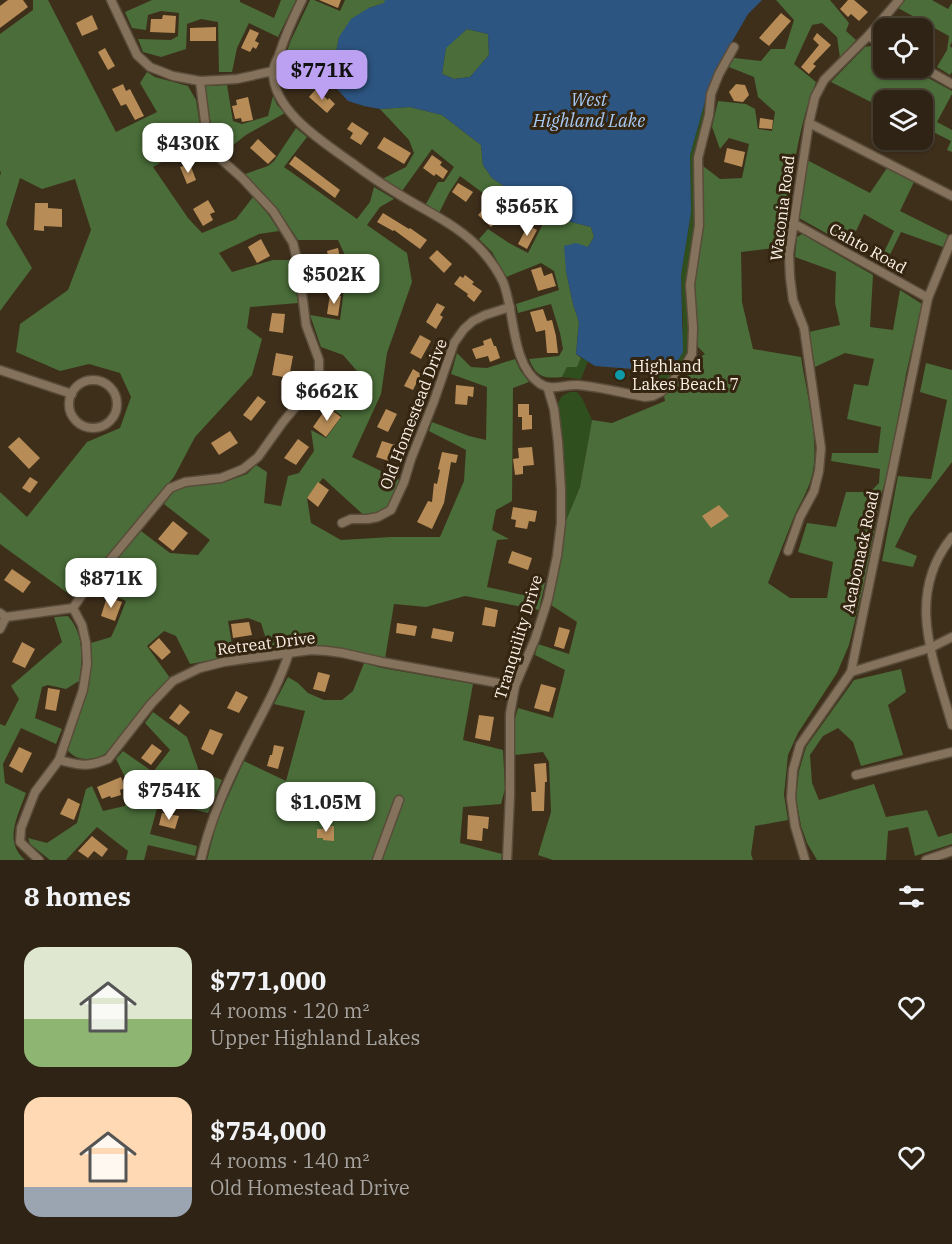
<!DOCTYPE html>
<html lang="en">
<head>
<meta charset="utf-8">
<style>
  :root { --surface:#2e2314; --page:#362b1d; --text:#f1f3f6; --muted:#a7a4a0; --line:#494034; --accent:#bca0f2 }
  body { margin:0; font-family:"IBM Plex Serif",serif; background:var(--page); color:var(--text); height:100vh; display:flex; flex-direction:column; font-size:22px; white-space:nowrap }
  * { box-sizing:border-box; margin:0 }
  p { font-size:20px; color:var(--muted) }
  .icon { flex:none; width:33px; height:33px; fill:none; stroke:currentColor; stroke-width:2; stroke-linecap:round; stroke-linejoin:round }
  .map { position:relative; height:860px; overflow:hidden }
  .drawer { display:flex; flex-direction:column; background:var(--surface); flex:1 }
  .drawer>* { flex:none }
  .fabs { position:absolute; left:873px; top:18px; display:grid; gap:12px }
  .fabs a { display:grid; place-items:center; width:60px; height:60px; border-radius:12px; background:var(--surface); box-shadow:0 2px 4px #0004,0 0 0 2px var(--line); font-size:30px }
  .price { position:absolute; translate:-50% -51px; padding:0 14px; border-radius:12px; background:#fff; color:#222; font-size:20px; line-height:39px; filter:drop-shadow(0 2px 3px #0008) }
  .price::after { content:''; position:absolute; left:50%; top:36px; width:18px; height:14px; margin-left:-9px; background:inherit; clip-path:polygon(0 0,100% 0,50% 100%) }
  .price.active { background:var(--accent); color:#111 }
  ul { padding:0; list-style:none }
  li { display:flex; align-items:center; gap:18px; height:150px; padding:0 24px }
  li span { display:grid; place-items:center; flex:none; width:168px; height:120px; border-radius:18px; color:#555 }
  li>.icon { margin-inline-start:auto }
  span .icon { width:72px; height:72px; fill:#fffc; stroke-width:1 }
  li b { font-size:26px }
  h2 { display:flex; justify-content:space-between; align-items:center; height:72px; padding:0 24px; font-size:26px }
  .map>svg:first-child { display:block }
  .green { fill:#2f4f1e }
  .forest { fill:#4a6d39 }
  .water { fill:#2d5582; fill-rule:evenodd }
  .building { fill:#b88c57 }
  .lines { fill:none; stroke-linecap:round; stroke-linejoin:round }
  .minor-casing { stroke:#594c3a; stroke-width:11 }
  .minor { stroke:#84725c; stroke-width:8 }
  .culture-dot { fill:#0f9aa8; stroke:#342511; stroke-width:2 }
  .labels { text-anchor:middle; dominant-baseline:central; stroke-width:6; stroke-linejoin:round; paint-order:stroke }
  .street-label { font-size:16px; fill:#fcf2e6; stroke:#342511 }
  .poi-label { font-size:16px; fill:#fcf2e6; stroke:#342511; text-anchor:start }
  .water-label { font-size:18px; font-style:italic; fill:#a7caf5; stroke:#342511 }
</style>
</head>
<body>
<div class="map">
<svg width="952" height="860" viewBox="0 0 952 860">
  <rect width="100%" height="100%" fill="#3e2f1b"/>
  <g class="green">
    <path d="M706 98 695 225 690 343C685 364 674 374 660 388L658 371 673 368 683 328 681 275 691 212 690 155Z"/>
    <path d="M581 358 588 361 581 379 562 377 567 367H577Z"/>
    <path d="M570 392H577L582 398 592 420 580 487 565 523 563 446 558 403 562 396Z"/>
  </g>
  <g class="forest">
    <path d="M33 0H48L116 132 157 112 140 83 147 72 155 77 188 86 196 100 202 139 153 167 188 218 202 233 236 219 253 197 268 214 279 231 259 234 219 253 232 272 273 260H291L293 267 298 303 250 307 247 328 262 339 252 375 195 437 174 477 73 597 0 544V492L27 517 87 442 120 428 131 397 120 373 89 364 60 371 16 352 20 324 68 290 91 230 75 179 42 189 20 178 6 224 32 268 0 311V176L1 172 0 171V34L33 10Z"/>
    <path d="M152 0H240V2L274 18 281 0H296L278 37 249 23 237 48 232 72H219L218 22 201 19 187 24 186 49 161 57 143 52 138 39 171 40 178 36 179 13 161 11 148 15 146 30 132 28 125 12Z"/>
    <path d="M310 0H314L340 11 345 0H385V3L369 8 339 37 335 58 282 65 291 40Z"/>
    <path d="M776 0H830L849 23 846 31 856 40 840 58 837 37 822 23 812 25 794 64 816 82C795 134 791 192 782 247L741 252 742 302 753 349 801 357C806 391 819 437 813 471 810 487 802 500 795 514 786 537 777 560 768 583L790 598H827L833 562 798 552 807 523 836 527 846 492H870L879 483 880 469 831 461 832 453H878L881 427 847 419 854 384 868 386 874 359 845 353 815 367 809 332 840 325 835 303 836 272 795 257 797 237 802 234 873 275 870 327 893 330 900 290 922 304 906 374 889 469 880 498 866 575 849 645 837 673 798 733 788 755 784 795 788 820 755 826 751 854 753 860H553L538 855 551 812 549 762 543 752 515 755V719L518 708 553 718 565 670 535 655 538 644 569 654 577 622 551 605 561 555 565 523 580 487 592 420 612 423 665 401 664 396 683 376 693 362 705 354 698 347 695 287 701 180 703 166 720 179 742 178 749 144 729 138 720 149 712 127 718 101 746 104 755 109 758 129 772 131 775 112 758 97 754 77 729 67 734 58 761 61 771 49H785L794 20Z"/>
    <path d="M905 0H932L948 9 952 3V42L950 46 952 48V72L950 75 937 67 947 50 949 36 898 8Z"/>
    <path d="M467 29 488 34 489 55 470 77 454 79 442 74 446 47Z"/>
    <path d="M871 46 883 53 884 68H910L952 91V94L937 122 952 130V152L947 150 951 141 923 127 922 100H884L883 108 831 82 865 47Z"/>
    <path d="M227 85 233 121 242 124 268 116 273 96 277 105 285 113 246 135 224 152 213 138 205 86Z"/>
    <path d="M410 107 442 115 481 145 483 165 492 178 507 188 516 201 506 215 483 193 460 176 449 193 439 213 426 204 438 182H444L454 167 432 149 402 191 382 179 406 167 414 153 409 140 380 109Z"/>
    <path d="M296 128 307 137 284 167 357 219 370 202 374 187 394 199 380 207 367 225 407 253 412 282 387 353 381 394 352 457 404 482 391 510 368 519 323 478 307 498 311 523 341 540 391 537H440L464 481 466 450 429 431 432 422 469 436 486 440 487 387 451 374 457 353 471 367 487 368 515 359 520 370 529 382 513 388 512 501 496 510 492 530 509 539 497 540 487 587 523 595 534 592 541 583H545L539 610 465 596 426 607 394 604 385 659 336 648 321 646 270 652 261 623 248 618 228 621 234 656 190 664 176 636 164 631 147 646 170 678C156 692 144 705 132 721 125 730 118 743 109 751 97 761 76 763 67 749L87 692 92 665 91 643 111 637 117 624 126 601 94 586 141 531 170 553 198 555 210 540 164 504 174 491 187 486 222 483 247 474 256 465 267 472 264 503 281 506 288 476 299 473 314 451 311 430 326 438 342 416 328 406 324 395 353 406 364 379 343 355 321 347 310 315 340 320 344 289 308 281 305 265 346 268 344 253 338 240H298L278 210 245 174 268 166 274 161Z"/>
    <path d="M807 160 870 193 887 168 914 182 900 211 948 235 943 247 901 232 884 267 879 263 894 231 864 214 849 246 799 218Z"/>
    <path d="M558 213 571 222 591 227 594 237 588 247 566 271 573 304 579 322 576 354 581 358 577 367H567L562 377C544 379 536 377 529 359L559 356 563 349 560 333 551 304 518 313 516 304 559 290 554 271 541 263 506 277 492 252 479 239 488 229 509 243 528 253 548 214Z"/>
    <path d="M926 363 952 370V462L910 517 895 547 917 556 913 567 882 561 898 476 931 479 947 400 920 392Z"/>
    <path d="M68 616C84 634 83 659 79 681L66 689 48 685 42 687 35 718 62 729 56 744 21 728 3 764 5 783 26 793C18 816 3 841 25 860H0V724L5 726 19 699 11 686 62 642 54 617Z"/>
    <path d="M364 663 382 668 473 684 463 740 503 750 505 789 501 804 463 807 460 843 502 854 501 860H207L217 821 244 761 286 781 305 711 274 704 288 677 298 683 308 693 324 700H342L353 691Z"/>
    <path d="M901 669 906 692 888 705 903 755 861 766 853 742 838 728 823 736 810 755 812 783 819 800 874 784 886 817 927 810 938 837 952 833V844L915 856 908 827 888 831 886 860H817L807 843 801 826 796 798 799 771 806 747 854 680Z"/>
    <path d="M153 712 187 737 199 771 222 780 208 813 159 801 150 834 197 846 195 856 148 845 144 860H126L128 851 97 827 66 860H50L30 844 28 838 47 843 77 823 86 789 92 786 103 811 125 806 131 789 116 759 123 751 153 772 170 750 145 723Z"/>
  </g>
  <path class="water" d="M385 0H762L748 14 722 59 706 98 690 155 691 212 681 275 683 352 673 368 658 371 595 366 576 354 579 322 573 304 566 271 564 246 576 243 588 247 594 237 591 227 571 222 558 213 548 214 516 201 507 188 492 178 483 165 481 145 442 115 410 107 380 109 364 106 348 101 337 89 335 58 339 37 351 19 369 8 384 3ZM467 29 488 34 489 55 470 77 454 79 442 74 446 48Z"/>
  <g class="building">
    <path d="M8 0H23L28 7 0 28V6Z"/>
    <path d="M319 0H341L338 8Z"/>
    <path d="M848 0H854L868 12 859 21 851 14 848 17 840 9Z"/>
    <path d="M781 13 791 21 769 46 759 38Z"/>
    <path d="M92 15 98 29 82 36 76 23Z"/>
    <path d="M163 15 176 16 175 33 150 32 151 19H162Z"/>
    <path d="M216 27V41H190V28Z"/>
    <path d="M250 29 259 33 255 41 259 43 256 49 253 47 250 52 241 48Z"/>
    <path d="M817 33 831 45 813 64 816 66 809 74 801 67 819 45 813 39Z"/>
    <path d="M105 48 115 66 108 70 98 52Z"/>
    <path d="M123 84 126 91 130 89 144 116 135 120 126 104 121 106 112 89Z"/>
    <path d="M736 84 745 85 749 95 743 102 734 101 729 92Z"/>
    <path d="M316 89 328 100 329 98 335 104 327 113 309 97Z"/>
    <path d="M248 97 253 120 242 122 241 118 235 119 232 106 237 105 236 100Z"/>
    <path d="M760 118 773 120 772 129 759 128Z"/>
    <path d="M352 122 369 133 361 145 350 138 353 133 347 129Z"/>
    <path d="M384 137 411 153 404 164 377 148Z"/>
    <path d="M258 139 276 156 268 164 250 148Z"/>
    <path d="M727 148 745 152 742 167 724 162Z"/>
    <path d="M432 155 442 162 440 165 448 171 443 179 436 174 434 176 423 168Z"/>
    <path d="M295 156 340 190 335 198 289 164Z"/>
    <path d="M190 164 196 180 187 184 180 167Z"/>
    <path d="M458 183 473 192 466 202 452 192Z"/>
    <path d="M208 200 215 212 210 214 213 220 203 226 193 209Z"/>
    <path d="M35 203H48V208L62 209V227L44 226V231L34 230Z"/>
    <path d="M486 206 500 218 491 227 478 215Z"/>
    <path d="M383 213 409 229 410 228 427 240 420 249 394 230 393 231 377 222Z"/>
    <path d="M528 225 537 230 527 249 518 244Z"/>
    <path d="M261 239 270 256 257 263 248 247Z"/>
    <path d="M338 248 341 263 330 265 327 251Z"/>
    <path d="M437 250 452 264 444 273 429 258Z"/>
    <path d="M541 267 544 276 552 273 556 286 538 291 531 270Z"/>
    <path d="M465 275 474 282 472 284 482 291 474 302 467 296 468 294 454 284 460 276 463 278Z"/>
    <path d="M330 294 341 296 338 316 327 314Z"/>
    <path d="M437 303 445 307 440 315 443 317 436 329 426 322Z"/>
    <path d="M543 309 547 321 552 320 556 336 558 353H547L545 330 536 332 530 312Z"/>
    <path d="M272 313 285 314 283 333 269 331Z"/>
    <path d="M420 335 431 341 421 359 410 353Z"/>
    <path d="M491 338 494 346H496L500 358 490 362 488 356 476 359 472 349 484 345 483 341Z"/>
    <path d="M276 353 293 356 289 378 272 375Z"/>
    <path d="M413 369 421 374 413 390 404 386Z"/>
    <path d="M456 385 474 387 473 397 468 396 467 405 455 404Z"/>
    <path d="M258 396 266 402 251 421 243 415Z"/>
    <path d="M518 404H529V415H532V429L522 430V417H518Z"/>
    <path d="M327 407 341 417 326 437 313 427Z"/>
    <path d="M386 409 397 414 388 432 377 427Z"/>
    <path d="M230 431 238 443 219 455 211 443Z"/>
    <path d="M19 437 40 458 29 469 8 447Z"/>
    <path d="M298 439 309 447 296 465 284 458Z"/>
    <path d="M382 441 395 445 389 461 376 457Z"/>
    <path d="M532 447 534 465 523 466V474L515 475 513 459 519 458 518 448Z"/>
    <path d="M442 452 458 455 456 463 451 462 444 503 432 529 417 522 428 501 432 502 434 483 437 484 440 470 438 469Z"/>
    <path d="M30 477 38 482 30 493 22 488Z"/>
    <path d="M318 482 329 490 318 507 307 498Z"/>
    <path d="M719 505 729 516 711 528 702 516Z"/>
    <path d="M513 507 537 511 535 522 529 521 527 529 515 527 516 520 511 519Z"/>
    <path d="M173 521 188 533 173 551 158 539Z"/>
    <path d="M512 551 532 558 528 570 508 563Z"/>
    <path d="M12 569 31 582 23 593 4 580Z"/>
    <path d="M107 597 122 602 115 621 101 616Z"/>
    <path d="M485 607 498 610 495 627 482 625Z"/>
    <path d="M249 622 252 635 233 638 231 624Z"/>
    <path d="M397 623 417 626 415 636 396 633Z"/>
    <path d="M559 627 570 630 564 649 554 646Z"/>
    <path d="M433 628 454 632 452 642 431 638Z"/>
    <path d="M159 638 171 652 162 660 149 647Z"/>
    <path d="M22 642 35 649 25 668 12 662Z"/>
    <path d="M318 672 330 675 325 692 313 689Z"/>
    <path d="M541 684 556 688 549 712 534 708Z"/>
    <path d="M48 688 60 690 56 711 45 709Z"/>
    <path d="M236 691 248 697 239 713 227 708Z"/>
    <path d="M180 704 190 712 179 725 169 718Z"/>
    <path d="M479 715 494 717 490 741 475 738Z"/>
    <path d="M210 729 223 734 213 755 201 749Z"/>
    <path d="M152 744 162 751 151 765 141 758Z"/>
    <path d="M274 745 284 747 278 769 267 766 270 755H272Z"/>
    <path d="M19 747 32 753 22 773 9 766Z"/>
    <path d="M546 763 547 782H545L544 811H532L531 792H536L534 764Z"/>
    <path d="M121 777 125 788 120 790 121 795 111 798 110 796 102 799 97 787Z"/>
    <path d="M338 783 348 791 339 799 330 791Z"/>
    <path d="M68 798 80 804 74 820 60 814Z"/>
    <path d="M162 813 179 816 175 829 159 825Z"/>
    <path d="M468 815 489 817 488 829 483 828 482 841 467 839Z"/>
    <path d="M323 826H334V841L323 840V838H317V829H323Z"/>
    <path d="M92 836 108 849 102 857 94 851 88 858 78 851Z"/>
  </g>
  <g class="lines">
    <g class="minor-casing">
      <g id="minor">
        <path d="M111 0 137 55 150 67 173 76 200 81 237 79 273 71"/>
        <path d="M302 0C293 18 285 36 279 55 277 60 273 66 273 72 273 111 323 142 351 162 367 174 383 185 400 195 429 213 460 226 483 252 490 260 498 271 503 282 515 311 511 364 539 383 551 392 564 384 578 385 600 387 623 393 645 397L653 396 661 392 681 373 692 354 693 328 690 285 699 225 698 158 709 115 711 94 719 74 734 47"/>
        <path d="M868 36 884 45"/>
        <path d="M922 67 952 84"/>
        <path d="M809 123 952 196"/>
        <path d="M793 223 928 298"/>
        <path d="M0 370 72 394"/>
        <circle cx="93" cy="404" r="24"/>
        <path d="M342 523 351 519H368L378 517 391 510 404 482 411 459 434 401 454 343 464 329 473 321 485 315 510 307"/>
        <path d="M952 537C904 596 934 660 952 725"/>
        <path d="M788 551 800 517 814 491 819 471 821 448 804 328 793 300 790 277 789 254 809 123 815 97 824 80 868 36 899 0"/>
        <path d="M0 613 6 617 0 629"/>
        <path d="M6 617 73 608"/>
        <path d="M851 672 930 648 952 637"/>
        <path d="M59 760C80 765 86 768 108 759L151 704 173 681 200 668 224 662 311 650 327 651 342 653 382 662 515 686"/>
        <path d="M856 775 952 752"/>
        <path d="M39 860 20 842 21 828 35 792 59 760 83 690 87 664 86 643 82 625 73 608 86 589 170 488 185 482 221 478 243 469 258 457 283 422 314 385 319 372V360L306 325 299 268 293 243 273 211 242 178 215 154 207 138 200 81"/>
        <path d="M201 860C210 821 226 784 244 749 260 717 278 687 289 653"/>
        <path d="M377 860 399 800"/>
        <path d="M507 860 510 795V714L515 686 535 639 548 599 557 556 561 523V490L558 442 554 409 548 389"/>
        <path d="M805 860 795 826 791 798 793 770 800 745 851 672 928 298 952 239"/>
        <path d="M926 860 952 851"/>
      </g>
    </g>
    <use href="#minor" class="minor"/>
  </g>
  <circle class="culture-dot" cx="620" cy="375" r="6"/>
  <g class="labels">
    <g class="street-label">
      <text transform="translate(782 208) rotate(-83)">Waconia Road</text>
      <text transform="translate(868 248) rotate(29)">Cahto Road</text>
      <text transform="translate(413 414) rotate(-69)">Old Homestead Drive</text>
      <text transform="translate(860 552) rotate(-78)">Acabonack Road</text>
      <text transform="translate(518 637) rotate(-73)">Tranquility Drive</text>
      <text transform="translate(266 643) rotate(-7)">Retreat Drive</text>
    </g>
    <g class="poi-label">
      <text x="632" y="366">Highland<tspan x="632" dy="18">Lakes Beach 7</tspan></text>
    </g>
    <g class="water-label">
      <text x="589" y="99">West<tspan x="589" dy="21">Highland Lake</tspan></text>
    </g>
  </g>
</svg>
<div class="fabs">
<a><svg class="icon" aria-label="locate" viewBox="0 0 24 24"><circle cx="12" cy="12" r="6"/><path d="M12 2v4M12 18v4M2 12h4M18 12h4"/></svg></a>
<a><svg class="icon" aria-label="layers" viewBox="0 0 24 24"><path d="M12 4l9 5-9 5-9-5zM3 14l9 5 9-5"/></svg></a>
</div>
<b class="price active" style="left:322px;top:101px">$771K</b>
<b class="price" style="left:188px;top:174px">$430K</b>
<b class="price" style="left:527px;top:237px">$565K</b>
<b class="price" style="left:334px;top:305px">$502K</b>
<b class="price" style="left:327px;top:422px">$662K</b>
<b class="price" style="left:111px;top:609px">$871K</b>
<b class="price" style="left:169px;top:821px">$754K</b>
<b class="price" style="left:326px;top:833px">$1.05M</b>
</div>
<section class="drawer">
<h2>8 homes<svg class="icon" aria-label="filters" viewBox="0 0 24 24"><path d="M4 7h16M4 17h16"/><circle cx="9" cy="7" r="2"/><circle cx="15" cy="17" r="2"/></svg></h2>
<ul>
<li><span style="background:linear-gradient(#dfe7d0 60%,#8fb573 0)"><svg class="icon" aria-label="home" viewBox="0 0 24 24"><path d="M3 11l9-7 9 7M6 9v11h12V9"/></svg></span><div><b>$771,000</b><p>4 rooms · 120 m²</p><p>Upper Highland Lakes</p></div><svg class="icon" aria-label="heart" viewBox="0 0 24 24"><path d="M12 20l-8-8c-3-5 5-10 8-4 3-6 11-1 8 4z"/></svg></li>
<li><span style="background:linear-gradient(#ffd9b3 75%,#9aa5b1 0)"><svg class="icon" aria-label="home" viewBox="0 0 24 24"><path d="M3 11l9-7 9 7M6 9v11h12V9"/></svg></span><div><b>$754,000</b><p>4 rooms · 140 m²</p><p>Old Homestead Drive</p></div><svg class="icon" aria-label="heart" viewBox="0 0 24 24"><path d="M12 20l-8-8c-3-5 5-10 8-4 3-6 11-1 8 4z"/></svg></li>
</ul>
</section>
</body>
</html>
